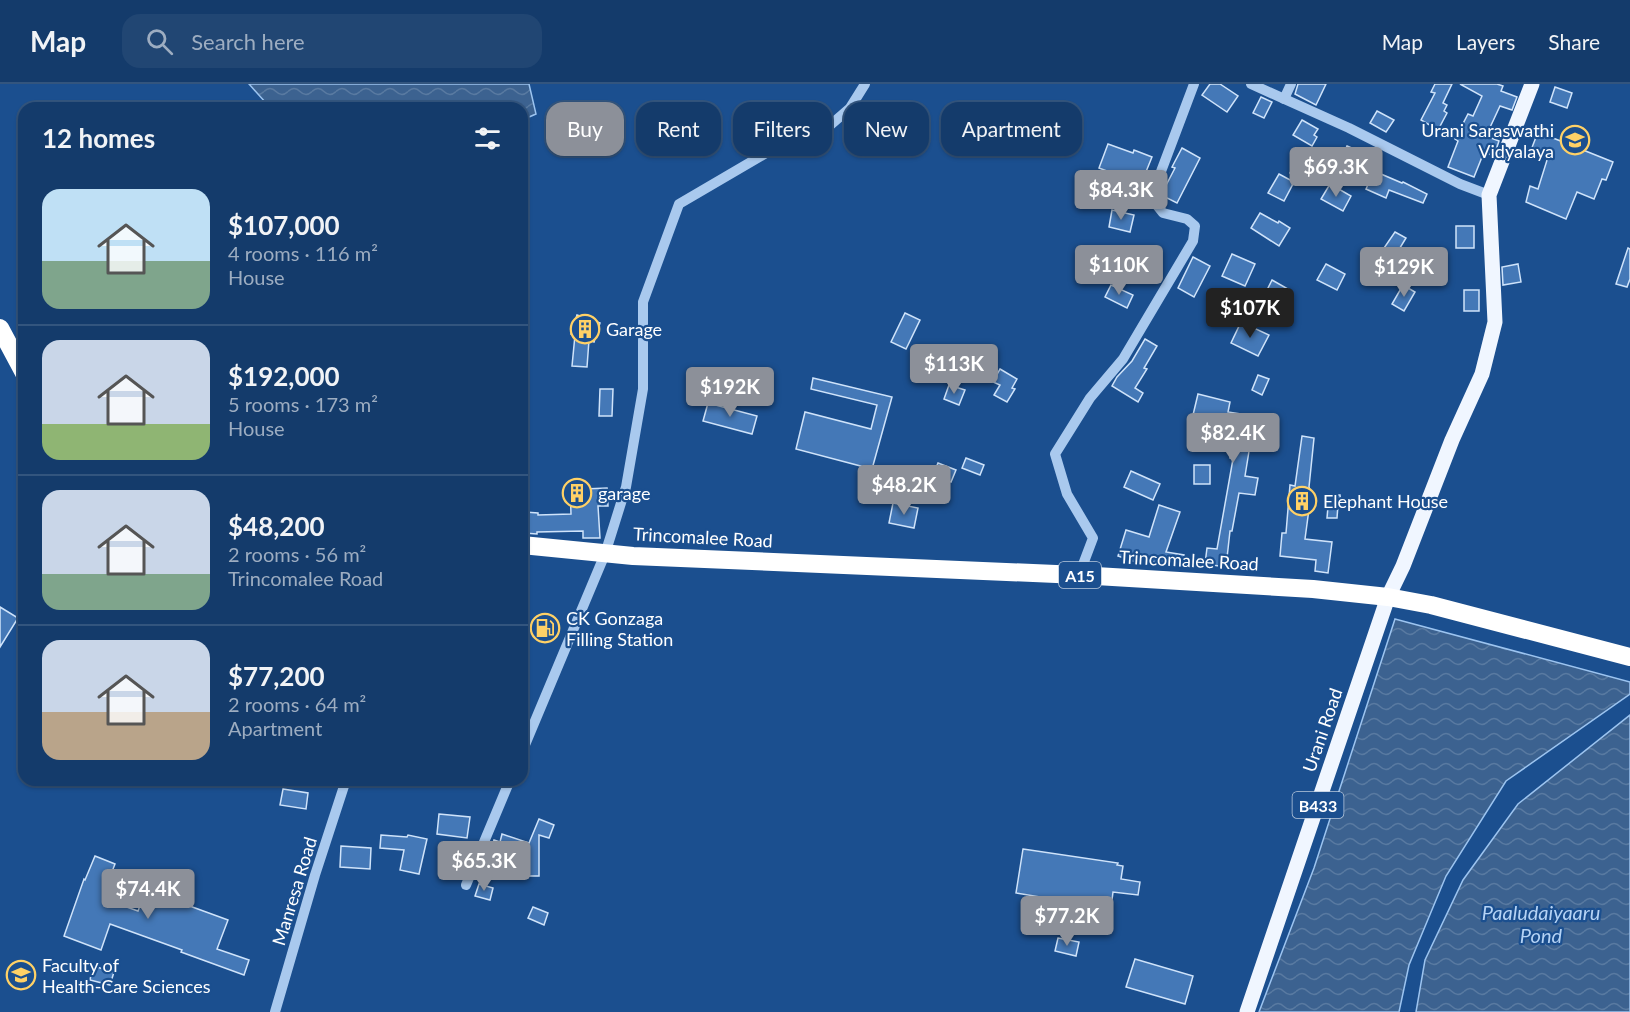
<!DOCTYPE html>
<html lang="en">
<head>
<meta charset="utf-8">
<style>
  :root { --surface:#143b6b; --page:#214673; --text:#f1f3f6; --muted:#9dadc1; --line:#33557e; --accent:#8c9099 }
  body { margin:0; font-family:Lato,sans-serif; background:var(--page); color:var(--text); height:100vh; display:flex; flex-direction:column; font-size:22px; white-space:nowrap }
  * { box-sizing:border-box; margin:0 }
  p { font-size:20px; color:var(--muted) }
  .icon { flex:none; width:33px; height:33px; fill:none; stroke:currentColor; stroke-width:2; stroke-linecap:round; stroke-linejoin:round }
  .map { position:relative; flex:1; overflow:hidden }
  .details { position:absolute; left:18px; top:18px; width:510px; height:684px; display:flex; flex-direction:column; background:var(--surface); border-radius:18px; box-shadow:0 2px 4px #0004,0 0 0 2px var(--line) }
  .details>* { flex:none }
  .top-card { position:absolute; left:546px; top:18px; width:570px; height:54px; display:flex; gap:12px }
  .price { position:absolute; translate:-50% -51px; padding:0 14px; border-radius:6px; background:var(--accent); color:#fff; font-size:20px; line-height:39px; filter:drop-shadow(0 2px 3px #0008) }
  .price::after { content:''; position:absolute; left:50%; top:36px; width:18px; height:14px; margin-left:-9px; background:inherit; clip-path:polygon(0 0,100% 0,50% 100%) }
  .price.active { background:#222; color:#fff }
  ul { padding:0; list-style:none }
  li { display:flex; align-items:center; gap:18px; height:150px; padding:0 24px }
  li+li { border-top:2px solid var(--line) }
  li span { display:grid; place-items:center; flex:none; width:168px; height:120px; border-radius:18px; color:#555 }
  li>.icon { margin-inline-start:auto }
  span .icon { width:72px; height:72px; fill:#fffc; stroke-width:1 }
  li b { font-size:26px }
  h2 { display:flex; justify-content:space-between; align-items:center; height:72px; padding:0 24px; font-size:26px }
  .chip { padding:0 21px; border-radius:18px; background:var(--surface); box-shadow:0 2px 4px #0004,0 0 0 2px var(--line); font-size:21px; line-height:54px }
  .chip.active { background:var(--accent); color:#fff }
  header { display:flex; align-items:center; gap:36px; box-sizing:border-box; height:84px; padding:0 30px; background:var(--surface); border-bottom:2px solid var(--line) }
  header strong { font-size:28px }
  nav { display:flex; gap:33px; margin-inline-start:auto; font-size:21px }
  .search { width:420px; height:54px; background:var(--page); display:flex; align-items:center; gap:15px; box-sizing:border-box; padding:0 21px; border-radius:18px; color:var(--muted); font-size:22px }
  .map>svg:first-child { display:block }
  .water { fill:url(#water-waves); stroke:#9cc4f0; stroke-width:1.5 }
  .building { fill:#4478b7; stroke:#cfe3fa; stroke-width:1.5 }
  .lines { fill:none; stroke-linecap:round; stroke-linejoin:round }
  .minor { stroke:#a9c9ee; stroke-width:10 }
  .major { stroke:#f0f6ff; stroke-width:15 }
  .highway { stroke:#fff; stroke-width:18 }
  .labels { text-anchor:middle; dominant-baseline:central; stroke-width:4.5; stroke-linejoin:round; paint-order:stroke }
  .shield { fill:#1b4f8f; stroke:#bbcadd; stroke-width:1.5 }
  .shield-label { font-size:16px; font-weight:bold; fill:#fff }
  .poi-label { font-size:18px; fill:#fff; stroke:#1b4f8f; text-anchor:start }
  .street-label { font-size:18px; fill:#fff; stroke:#1b4f8f }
  .water-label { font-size:20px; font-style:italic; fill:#b5d3f5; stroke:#1b4f8f }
</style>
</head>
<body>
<header>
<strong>Map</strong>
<div class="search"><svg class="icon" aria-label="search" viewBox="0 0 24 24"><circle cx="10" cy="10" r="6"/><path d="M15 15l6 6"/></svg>Search here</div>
<nav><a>Map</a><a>Layers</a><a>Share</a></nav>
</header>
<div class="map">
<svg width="1630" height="928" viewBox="0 0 1630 928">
  <defs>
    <pattern id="water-waves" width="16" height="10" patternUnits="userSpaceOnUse" patternTransform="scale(1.5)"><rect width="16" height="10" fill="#3c6290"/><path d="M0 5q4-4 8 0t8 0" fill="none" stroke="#597aa1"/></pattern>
  </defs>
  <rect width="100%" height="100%" fill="#1b4f8f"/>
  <g class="water">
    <path d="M249 0H529L536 30 522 36V24H274L266 19Z"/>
    <path d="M1395 535 1630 598V610L1506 697 1446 792 1409 881 1399 928H1259L1314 784Z"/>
    <path d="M1630 631V928H1416L1425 876 1463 796 1518 720Z"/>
  </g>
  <g class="building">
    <path d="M1210 0H1220L1238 12 1227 28 1202 11Z"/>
    <path d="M1298 0H1326L1316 21 1295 10Z"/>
    <path d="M1435 0H1452L1443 19 1447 21 1444 27 1447 29 1438 46 1421 36 1435 9 1431 8Z"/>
    <path d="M1460 0H1497L1503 2 1501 7 1517 13 1512 26 1500 22 1486 52 1499 57 1494 72 1484 68 1474 93 1448 83 1458 57 1455 55 1468 30 1473 32 1482 12Z"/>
    <path d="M1555 3 1572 9 1567 24 1550 18Z"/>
    <path d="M1261 13 1272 18 1264 34 1253 29Z"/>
    <path d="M1377 27 1394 36 1386 48 1370 39Z"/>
    <path d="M1302 36 1318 45 1314 51 1317 53 1312 62 1293 51Z"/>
    <path d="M1538 48 1613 78 1606 96 1602 95 1594 115 1577 108 1566 135 1526 118 1530 102 1538 105 1548 73 1531 66Z"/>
    <path d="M1108 60 1133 69 1134 66 1152 73 1141 100 1099 84Z"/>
    <path d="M1347 62 1368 71 1360 89 1339 80Z"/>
    <path d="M1182 64 1200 74 1177 119 1161 111 1175 84 1172 83Z"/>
    <path d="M1301 69 1320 79 1308 99 1290 89Z"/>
    <path d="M1374 87 1402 99 1403 98 1427 110 1423 119 1389 106 1386 114 1366 105Z"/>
    <path d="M1279 90 1294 98 1284 117 1268 109Z"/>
    <path d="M1330 100 1351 112 1343 127 1321 115Z"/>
    <path d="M1112 126 1134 131 1130 148 1109 143Z"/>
    <path d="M1260 129 1278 139 1279 137 1290 144 1279 162 1251 144Z"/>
    <rect x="1456" y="142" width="18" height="22"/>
    <path d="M1395 148 1406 154 1384 190 1371 183Z"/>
    <path d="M1628 164 1630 165V195L1627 203 1616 200Z"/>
    <path d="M1232 170 1255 180 1245 202 1222 192Z"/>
    <path d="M1193 173 1210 182 1194 213 1178 204Z"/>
    <path d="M1326 180 1345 190 1337 206 1317 196Z"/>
    <path d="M1518 180 1521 198 1503 201 1502 183Z"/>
    <path d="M1272 196 1288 205 1281 219 1265 210Z"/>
    <path d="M1111 201 1133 211 1127 224 1105 213Z"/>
    <path d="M1403 201 1415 208 1404 227 1392 220Z"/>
    <rect x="1464" y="206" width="15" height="21"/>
    <path d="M905 229 920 236 906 265 891 258Z"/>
    <path d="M577 231 600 239 594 258 589 256 587 283 572 282 575 251 571 250Z"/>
    <path d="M1241 238 1269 251 1258 272 1231 259Z"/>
    <path d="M1145 255 1157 262 1144 284 1147 285 1135 304 1143 309 1138 318 1112 302 1117 293 1132 277Z"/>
    <path d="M1000 285 1017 295 1012 304 1015 305 1007 318 994 311 1000 301 993 298Z"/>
    <path d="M1258 291 1269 295 1262 311 1252 306Z"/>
    <path d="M813 294 892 313 872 385 796 365 805 328 871 345 877 321 811 305Z"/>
    <path d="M949 301 965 306 959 321 944 315Z"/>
    <path d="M600 305H613L612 332H599Z"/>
    <path d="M1198 310 1230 318 1228 328 1273 335 1269 358 1251 355 1245 392 1258 394 1255 411 1239 409 1232 447H1230L1226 483 1205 480 1207 464 1217 465 1233 375 1230 374 1235 341 1193 331Z"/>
    <path d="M708 319 757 332 752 350 703 337Z"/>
    <path d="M1302 352 1314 354 1309 403 1311 410 1305 455 1332 458 1328 489 1315 487 1316 476 1280 472 1282 449H1286L1290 401 1295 402Z"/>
    <path d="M966 374 984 381 980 391 962 384Z"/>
    <path d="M938 379 956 386 951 398 933 391Z"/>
    <rect x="1194" y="381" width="16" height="19"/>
    <path d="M1131 387 1160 400 1153 416 1124 403Z"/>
    <path d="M584 399V405L607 404 608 422H598L600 454H583V447L537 448V450L524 449 525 428 538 429V431L571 430 570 400Z"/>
    <path d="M1329 411H1340L1341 421H1338L1337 434H1327Z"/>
    <path d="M893 419 918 424 914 444 889 439Z"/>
    <path d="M1159 421 1180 428 1166 468 1184 471 1183 482 1162 480V481L1138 473 1136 478 1118 472 1126 446 1149 453Z"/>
    <path d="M0 523 18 534 0 563Z"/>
    <path d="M283 705 308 709 306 725 280 721Z"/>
    <path d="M439 730 470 733 467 754 437 750Z"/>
    <path d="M539 735 554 741 549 754 539 751V792H524V781L490 770 494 756 500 758 502 750 529 759Z"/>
    <path d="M381 751 407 753 408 751 427 755 419 790 400 786 404 766 380 764Z"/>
    <path d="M341 762 371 764 370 785 340 783Z"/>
    <path d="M1023 765 1118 779 1117 781 1123 782 1121 795 1140 798 1138 811 1113 808 1111 824 1108 823 1106 836 1057 829 1059 816 1016 809Z"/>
    <path d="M95 772 115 780 106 803 111 805 107 816 138 827 150 795 169 801 165 813 228 836 217 865 249 876 244 891 181 868 182 866 110 840 101 866 64 852 84 795 85 796Z"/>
    <path d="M479 800 493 804 490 816 475 812Z"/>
    <path d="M533 823 548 829 544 841 528 834Z"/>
    <path d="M1058 854 1079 858 1076 872 1055 867Z"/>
    <path d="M1135 875 1193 892 1185 920 1126 903Z"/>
    <path d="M93 882 114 888 110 901 90 896Z"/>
  </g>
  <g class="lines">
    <g class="minor">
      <path d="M1251 0 1349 44 1460 100 1489 111"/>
      <path d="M1284 15 1291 0"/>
      <path d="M1079 491 1093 454 1067 410 1055 370 1090 314 1123 275 1193 157 1195 142 1187 135 1163 129 1151 114 1194 0"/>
      <path d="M522 668 605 470 626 403 643 305V218L679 120 778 62 812 57 850 24 865 0"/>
      <path d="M466 801 510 696"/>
      <path d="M275 928 315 791 346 696"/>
    </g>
    <path class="major" d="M1247 928 1388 513 1403 482 1452 356 1482 290 1495 238 1489 111 1532 0"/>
    <g class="highway">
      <path d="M0 244 24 289"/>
      <path d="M522 461 633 472 1079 491 1313 505 1388 513 1431 521 1630 573"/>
    </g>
  </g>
  <defs>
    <g id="school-ring" transform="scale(1.5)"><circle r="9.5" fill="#1b4f8f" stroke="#ffd166" stroke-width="1.5"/><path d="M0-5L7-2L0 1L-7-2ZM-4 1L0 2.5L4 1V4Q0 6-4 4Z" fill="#ffd166"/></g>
    <g id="building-ring" transform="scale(1.5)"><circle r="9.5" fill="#1b4f8f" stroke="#ffd166" stroke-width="1.5"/><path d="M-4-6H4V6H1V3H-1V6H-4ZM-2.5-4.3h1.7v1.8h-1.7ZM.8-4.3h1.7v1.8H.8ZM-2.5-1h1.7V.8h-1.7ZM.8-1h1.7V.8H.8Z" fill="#ffd166"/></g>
    <g id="fuel-ring" transform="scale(1.5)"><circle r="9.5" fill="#1b4f8f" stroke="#ffd166" stroke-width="1.5"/><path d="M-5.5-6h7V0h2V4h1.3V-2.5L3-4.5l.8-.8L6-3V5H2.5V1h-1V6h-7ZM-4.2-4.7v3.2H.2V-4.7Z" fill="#ffd166"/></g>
    <g id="university-ring" transform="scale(1.5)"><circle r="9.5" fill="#1b4f8f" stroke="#ffd166" stroke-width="1.5"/><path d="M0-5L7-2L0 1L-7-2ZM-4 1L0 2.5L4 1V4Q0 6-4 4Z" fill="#ffd166"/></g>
  </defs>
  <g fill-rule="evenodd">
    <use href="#school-ring" x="1575" y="56"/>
    <use href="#building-ring" x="585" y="245"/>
    <use href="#building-ring" x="577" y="409"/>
    <use href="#building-ring" x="1302" y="417"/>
    <use href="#fuel-ring" x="545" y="544"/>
    <use href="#university-ring" x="21" y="891"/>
  </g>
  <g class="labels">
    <g class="shield">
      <rect x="1059" y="478" width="42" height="26" rx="4.5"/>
      <rect x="1292.5" y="708" width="51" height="26" rx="4.5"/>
    </g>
    <g class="shield-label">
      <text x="1080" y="491">A15</text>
      <text x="1318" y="721">B433</text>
    </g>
    <g class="poi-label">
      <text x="1554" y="46" text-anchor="end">Urani Saraswathi<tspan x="1554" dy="21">Vidyalaya</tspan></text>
      <text x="606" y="245">Garage</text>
      <text x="598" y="409">garage</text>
      <text x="1323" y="417">Elephant House</text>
      <text x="566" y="534">CK Gonzaga<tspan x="566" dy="21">Filling Station</tspan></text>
      <text x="42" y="881">Faculty of<tspan x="42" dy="21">Health-Care Sciences</tspan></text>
    </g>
    <g class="street-label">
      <text transform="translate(703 453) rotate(3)">Trincomalee Road</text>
      <text transform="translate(1189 476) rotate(3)">Trincomalee Road</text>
      <text transform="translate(1322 646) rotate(-71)">Urani Road</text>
      <text transform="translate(294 807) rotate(-73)">Manresa Road</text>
    </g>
    <g class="water-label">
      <text x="1541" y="828">Paaludaiyaaru<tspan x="1541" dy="23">Pond</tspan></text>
    </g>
  </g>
</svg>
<b class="price" style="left:1336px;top:114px">$69.3K</b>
<b class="price" style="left:1121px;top:137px">$84.3K</b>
<b class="price" style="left:1119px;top:212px">$110K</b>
<b class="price" style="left:1404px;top:214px">$129K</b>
<b class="price active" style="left:1250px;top:255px">$107K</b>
<b class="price" style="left:954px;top:311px">$113K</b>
<b class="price" style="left:730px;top:334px">$192K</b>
<b class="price" style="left:1233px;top:380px">$82.4K</b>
<b class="price" style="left:904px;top:432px">$48.2K</b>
<b class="price" style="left:484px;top:808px">$65.3K</b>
<b class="price" style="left:148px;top:836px">$74.4K</b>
<b class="price" style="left:1067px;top:863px">$77.2K</b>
<div class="top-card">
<a class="chip active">Buy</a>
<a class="chip">Rent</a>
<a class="chip">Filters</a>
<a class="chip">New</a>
<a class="chip">Apartment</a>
</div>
<section class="details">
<h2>12 homes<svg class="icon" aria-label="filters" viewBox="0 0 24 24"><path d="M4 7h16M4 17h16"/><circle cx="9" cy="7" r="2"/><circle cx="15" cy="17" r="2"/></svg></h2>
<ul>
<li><span style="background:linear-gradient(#bfe0f5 60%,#7fa58c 0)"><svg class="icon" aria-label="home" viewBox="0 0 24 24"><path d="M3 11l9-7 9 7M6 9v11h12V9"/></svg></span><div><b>$107,000</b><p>4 rooms · 116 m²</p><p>House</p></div></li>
<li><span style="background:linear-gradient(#c9d6e8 70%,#8fb573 0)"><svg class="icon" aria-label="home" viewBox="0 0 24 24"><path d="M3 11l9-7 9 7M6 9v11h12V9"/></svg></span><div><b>$192,000</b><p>5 rooms · 173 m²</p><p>House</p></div></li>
<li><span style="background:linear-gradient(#c9d6e8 70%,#7fa58c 0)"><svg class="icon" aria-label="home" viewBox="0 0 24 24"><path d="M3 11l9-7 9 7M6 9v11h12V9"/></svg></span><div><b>$48,200</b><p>2 rooms · 56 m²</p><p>Trincomalee Road</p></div></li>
<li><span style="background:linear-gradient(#c9d6e8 60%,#b9a48a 0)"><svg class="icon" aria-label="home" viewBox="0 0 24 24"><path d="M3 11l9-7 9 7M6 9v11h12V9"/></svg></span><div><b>$77,200</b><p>2 rooms · 64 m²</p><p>Apartment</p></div></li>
</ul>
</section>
</div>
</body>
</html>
